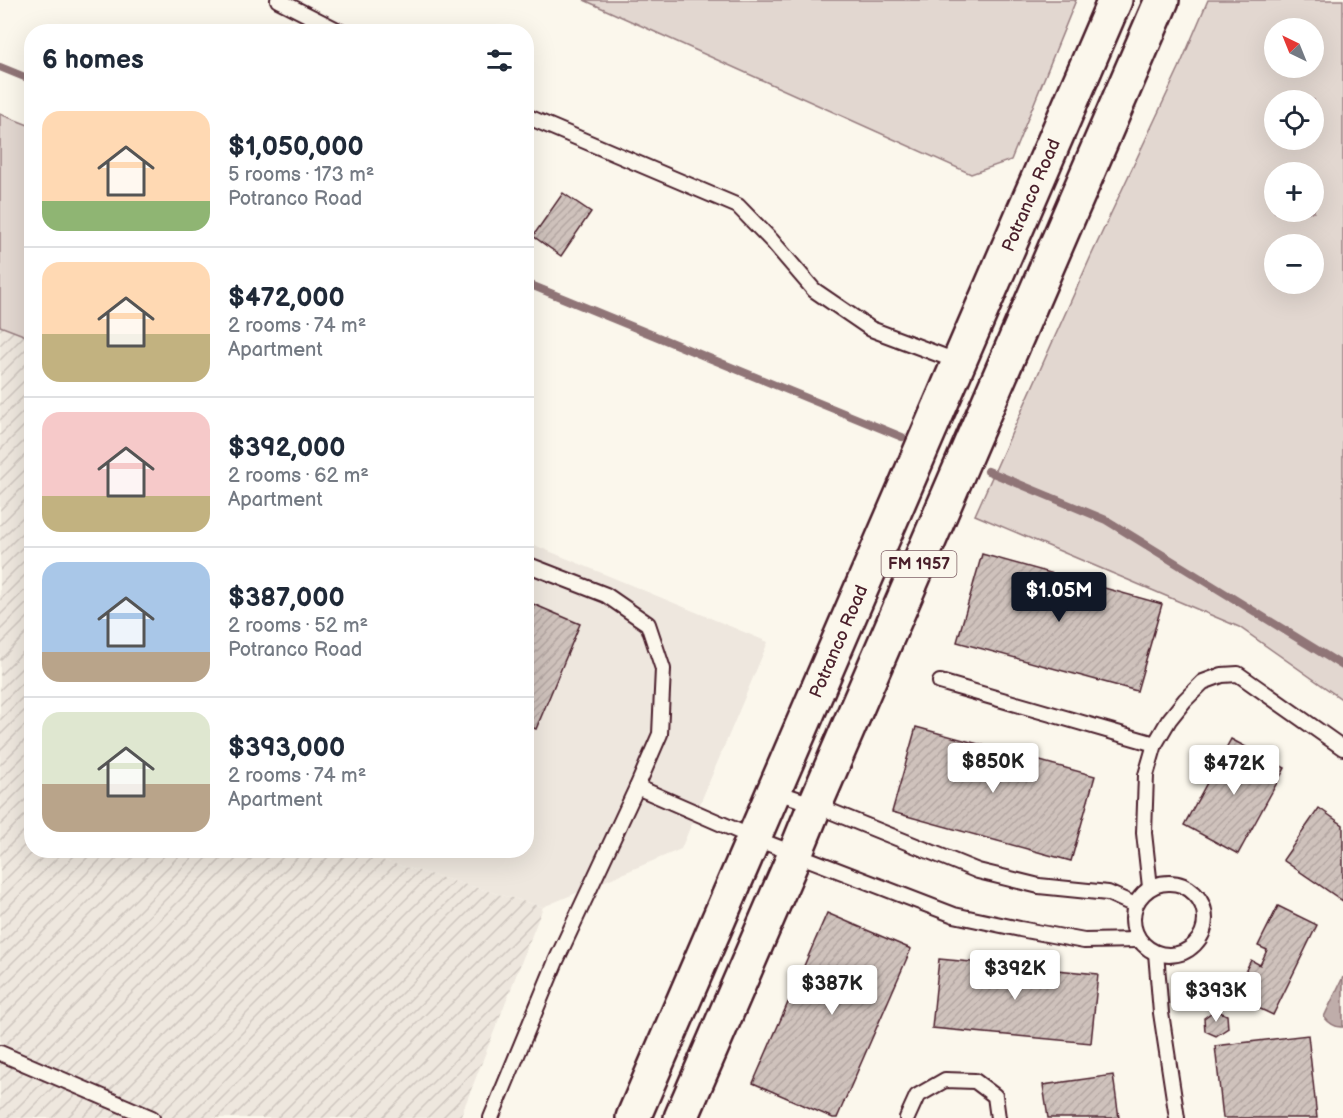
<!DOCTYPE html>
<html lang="en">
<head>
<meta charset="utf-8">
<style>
  :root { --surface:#fff; --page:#f2f2f3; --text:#1f2937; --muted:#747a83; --line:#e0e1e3; --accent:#111827 }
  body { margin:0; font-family:"Balsamiq Sans",sans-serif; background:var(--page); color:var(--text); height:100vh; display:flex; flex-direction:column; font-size:22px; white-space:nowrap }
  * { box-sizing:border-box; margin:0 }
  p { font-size:20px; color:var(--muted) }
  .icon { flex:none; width:33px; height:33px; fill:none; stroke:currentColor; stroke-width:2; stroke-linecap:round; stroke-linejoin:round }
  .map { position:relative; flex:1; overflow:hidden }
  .drawer { position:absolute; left:24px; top:24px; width:510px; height:834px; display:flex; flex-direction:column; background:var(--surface); border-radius:24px; box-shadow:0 6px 24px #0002 }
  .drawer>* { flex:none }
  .needle { width:39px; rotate:317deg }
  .fabs { position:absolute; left:1264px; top:18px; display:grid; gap:12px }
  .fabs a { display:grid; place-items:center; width:60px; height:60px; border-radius:50%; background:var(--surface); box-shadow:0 6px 24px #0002; font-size:30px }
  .price { position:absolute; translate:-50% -51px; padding:0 14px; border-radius:6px; background:#fff; color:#222; font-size:20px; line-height:39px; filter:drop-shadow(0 2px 3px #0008) }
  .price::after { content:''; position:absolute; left:50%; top:36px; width:18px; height:14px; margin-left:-9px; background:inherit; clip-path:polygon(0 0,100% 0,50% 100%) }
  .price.active { background:var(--accent); color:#fff }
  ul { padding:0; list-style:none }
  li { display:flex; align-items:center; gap:18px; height:150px; padding:0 18px }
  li+li { border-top:2px solid var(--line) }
  li span { display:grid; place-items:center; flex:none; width:168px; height:120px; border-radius:18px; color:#555 }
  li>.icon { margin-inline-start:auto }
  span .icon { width:72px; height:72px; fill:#fffc; stroke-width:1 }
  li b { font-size:26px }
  h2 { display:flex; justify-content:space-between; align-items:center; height:72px; padding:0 18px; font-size:26px }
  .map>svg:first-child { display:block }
  .built { fill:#eee7de }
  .industrial { fill:url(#industrial-furrows) }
  .green { fill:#e2d7d0; stroke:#967b7e; stroke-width:1.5; fill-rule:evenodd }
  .water { fill:#bfadaa; stroke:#907477; stroke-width:1.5 }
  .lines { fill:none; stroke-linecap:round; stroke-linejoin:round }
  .stream { stroke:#907477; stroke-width:8 }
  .building { fill:url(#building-hatch); stroke:#4a1f2b; stroke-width:1.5 }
  .lane-casing { stroke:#4a1f2b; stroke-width:18 }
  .primary-casing { stroke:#4a1f2b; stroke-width:38 }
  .lane { stroke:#fbf7ec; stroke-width:14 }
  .primary { stroke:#fbf7ec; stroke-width:33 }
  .labels { text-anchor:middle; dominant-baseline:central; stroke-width:6; stroke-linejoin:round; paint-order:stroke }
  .shield { fill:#fbf7ec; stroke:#7f6065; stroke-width:1.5 }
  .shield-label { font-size:16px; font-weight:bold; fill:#4a1f2b }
  .street-label { font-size:18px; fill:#4a1f2b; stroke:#fbf7ec }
</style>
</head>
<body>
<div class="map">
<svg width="1343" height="1118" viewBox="0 0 1343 1118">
  <defs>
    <pattern id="industrial-furrows" width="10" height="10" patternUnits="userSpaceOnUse" patternTransform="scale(1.5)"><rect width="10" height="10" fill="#eee7de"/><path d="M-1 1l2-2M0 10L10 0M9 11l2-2" fill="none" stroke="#cec6bf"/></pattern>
    <pattern id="building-hatch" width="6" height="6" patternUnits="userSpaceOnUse" patternTransform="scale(1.5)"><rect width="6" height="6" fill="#cfc2bc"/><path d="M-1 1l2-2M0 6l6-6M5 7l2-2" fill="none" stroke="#b3a6a2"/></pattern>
  </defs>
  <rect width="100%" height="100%" fill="#fbf7ec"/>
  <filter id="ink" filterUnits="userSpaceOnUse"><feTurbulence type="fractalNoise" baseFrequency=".0167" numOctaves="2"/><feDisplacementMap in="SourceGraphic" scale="12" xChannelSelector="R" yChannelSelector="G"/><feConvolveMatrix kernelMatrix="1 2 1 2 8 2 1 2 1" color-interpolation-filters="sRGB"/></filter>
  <g filter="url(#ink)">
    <path class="built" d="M527 542 768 642 681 849 543 907 350 851 526 850Z"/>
    <path class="industrial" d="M0 326 31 338 32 850 350 851 543 907 460 1118H0Z"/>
    <g class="green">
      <path d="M584 0H1076L1011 160 971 174Z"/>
      <path d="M1208 0H1343V700L1239 627 975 515 1091 256 1179 68ZM1275 28H1314V68H1275ZM1275 100H1314V140H1275ZM1314 172V212H1275V172ZM1314 244V284H1275V244Z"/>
      <path d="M0 114 31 126V338L0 326Z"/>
    </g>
    <path class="water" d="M1343 977V1027C1335 1028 1329 1023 1324 1017Z"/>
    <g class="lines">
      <g class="stream">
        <path d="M0 67 32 80"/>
        <path d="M526 283 902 437"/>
        <path d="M988 471 1106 520 1343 666"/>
      </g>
    </g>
    <g class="building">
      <path d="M563 193 591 212 561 256 533 236Z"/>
      <path d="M982 554 1162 604 1137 691 957 642Z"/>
      <path d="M526 601 580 624 536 729 526 725Z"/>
      <path d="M916 727 1095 776 1071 861 892 812Z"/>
      <path d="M1231 739 1285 768 1238 854 1184 825Z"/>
      <path d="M1319 808 1343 825V901L1283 860Z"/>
      <path d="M1278 906 1317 925 1273 1015 1233 996 1251 960 1260 965 1267 950 1258 946Z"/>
      <path d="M827 913 911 949 837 1118H833L753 1083Z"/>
      <path d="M939 959 1098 974 1091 1043 932 1028Z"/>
      <path d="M1215 1010 1227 1015 1228 1028 1216 1036 1205 1031 1204 1018Z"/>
      <path d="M1308 1035 1317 1118H1223L1215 1046Z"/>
      <path d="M1113 1075 1119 1118H1048L1043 1085Z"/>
    </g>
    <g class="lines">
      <g class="lane-casing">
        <g id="lane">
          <path d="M278 0 341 32"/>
          <path d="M526 116 738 206 772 241 814 290 871 329 959 362"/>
          <path d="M940 682 1155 744"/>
          <path d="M637 787 754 838 954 915 1020 929 1084 941 1139 940"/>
          <path d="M774 791 815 805 978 871 1039 886 1108 893 1135 905"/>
          <circle cx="1169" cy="919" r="36"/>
          <path d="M1150 887 1144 833 1146 775 1155 744 1169 720 1185 700 1203 682 1222 675 1238 674 1343 748"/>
          <path d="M1156 953 1161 1013 1177 1118"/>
          <path d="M0 1053 152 1118"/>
          <path d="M491 1118 556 961 637 787 660 734 663 669 648 624 606 595 526 564"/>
          <path d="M907 1118 917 1096 945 1080 975 1081 995 1096 998 1118"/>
        </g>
      </g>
      <g class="primary-casing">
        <g id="primary">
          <path id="s1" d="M633 1118 1115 0"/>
          <path d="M681 1118 795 854 815 805 1162 0"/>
        </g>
      </g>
      <use href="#lane" class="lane"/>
      <use href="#primary" class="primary"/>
    </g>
  </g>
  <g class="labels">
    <rect class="shield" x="881.5" y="551" width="75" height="26" rx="4.5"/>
    <g class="shield-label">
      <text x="919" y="564">FM 1957</text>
    </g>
    <g class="street-label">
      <text stroke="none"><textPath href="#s1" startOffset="1005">Potranco Road</textPath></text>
      <text stroke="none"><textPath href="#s1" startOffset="519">Potranco Road</textPath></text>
    </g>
  </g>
</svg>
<div class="fabs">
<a><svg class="needle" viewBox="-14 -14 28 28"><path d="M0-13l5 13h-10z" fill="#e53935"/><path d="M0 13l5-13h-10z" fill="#747a83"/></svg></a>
<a><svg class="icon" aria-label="locate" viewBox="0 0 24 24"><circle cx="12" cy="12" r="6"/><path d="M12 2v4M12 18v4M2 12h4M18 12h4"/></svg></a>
<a>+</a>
<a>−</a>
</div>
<b class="price active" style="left:1059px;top:623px">$1.05M</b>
<b class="price" style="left:993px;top:794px">$850K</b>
<b class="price" style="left:1234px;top:796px">$472K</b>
<b class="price" style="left:1015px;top:1001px">$392K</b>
<b class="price" style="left:832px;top:1016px">$387K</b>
<b class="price" style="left:1216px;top:1023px">$393K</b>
<section class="drawer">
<h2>6 homes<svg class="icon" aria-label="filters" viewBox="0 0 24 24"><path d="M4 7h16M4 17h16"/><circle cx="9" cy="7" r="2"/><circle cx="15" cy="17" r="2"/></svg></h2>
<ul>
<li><span style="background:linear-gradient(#ffd9b3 75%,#8fb573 0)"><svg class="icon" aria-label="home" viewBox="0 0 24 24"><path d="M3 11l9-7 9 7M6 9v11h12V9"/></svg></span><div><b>$1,050,000</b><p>5 rooms · 173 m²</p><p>Potranco Road</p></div></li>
<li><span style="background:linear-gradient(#ffd9b3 60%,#c2b280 0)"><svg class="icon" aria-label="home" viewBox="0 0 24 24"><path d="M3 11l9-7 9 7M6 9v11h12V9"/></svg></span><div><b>$472,000</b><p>2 rooms · 74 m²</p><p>Apartment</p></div></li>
<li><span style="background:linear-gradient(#f6c9c9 70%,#c2b280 0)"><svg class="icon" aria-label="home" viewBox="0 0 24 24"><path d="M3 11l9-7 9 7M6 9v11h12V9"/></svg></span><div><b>$392,000</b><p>2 rooms · 62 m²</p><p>Apartment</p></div></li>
<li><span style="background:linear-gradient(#a9c7e8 75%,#b9a48a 0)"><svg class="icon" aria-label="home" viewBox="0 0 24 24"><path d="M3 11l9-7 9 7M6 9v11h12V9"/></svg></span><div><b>$387,000</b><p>2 rooms · 52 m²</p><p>Potranco Road</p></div></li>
<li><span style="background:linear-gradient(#dfe7d0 60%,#b9a48a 0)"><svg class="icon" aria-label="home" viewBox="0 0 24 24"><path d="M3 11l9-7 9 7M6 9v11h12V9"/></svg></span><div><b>$393,000</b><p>2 rooms · 74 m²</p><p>Apartment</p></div></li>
</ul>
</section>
</div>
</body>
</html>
